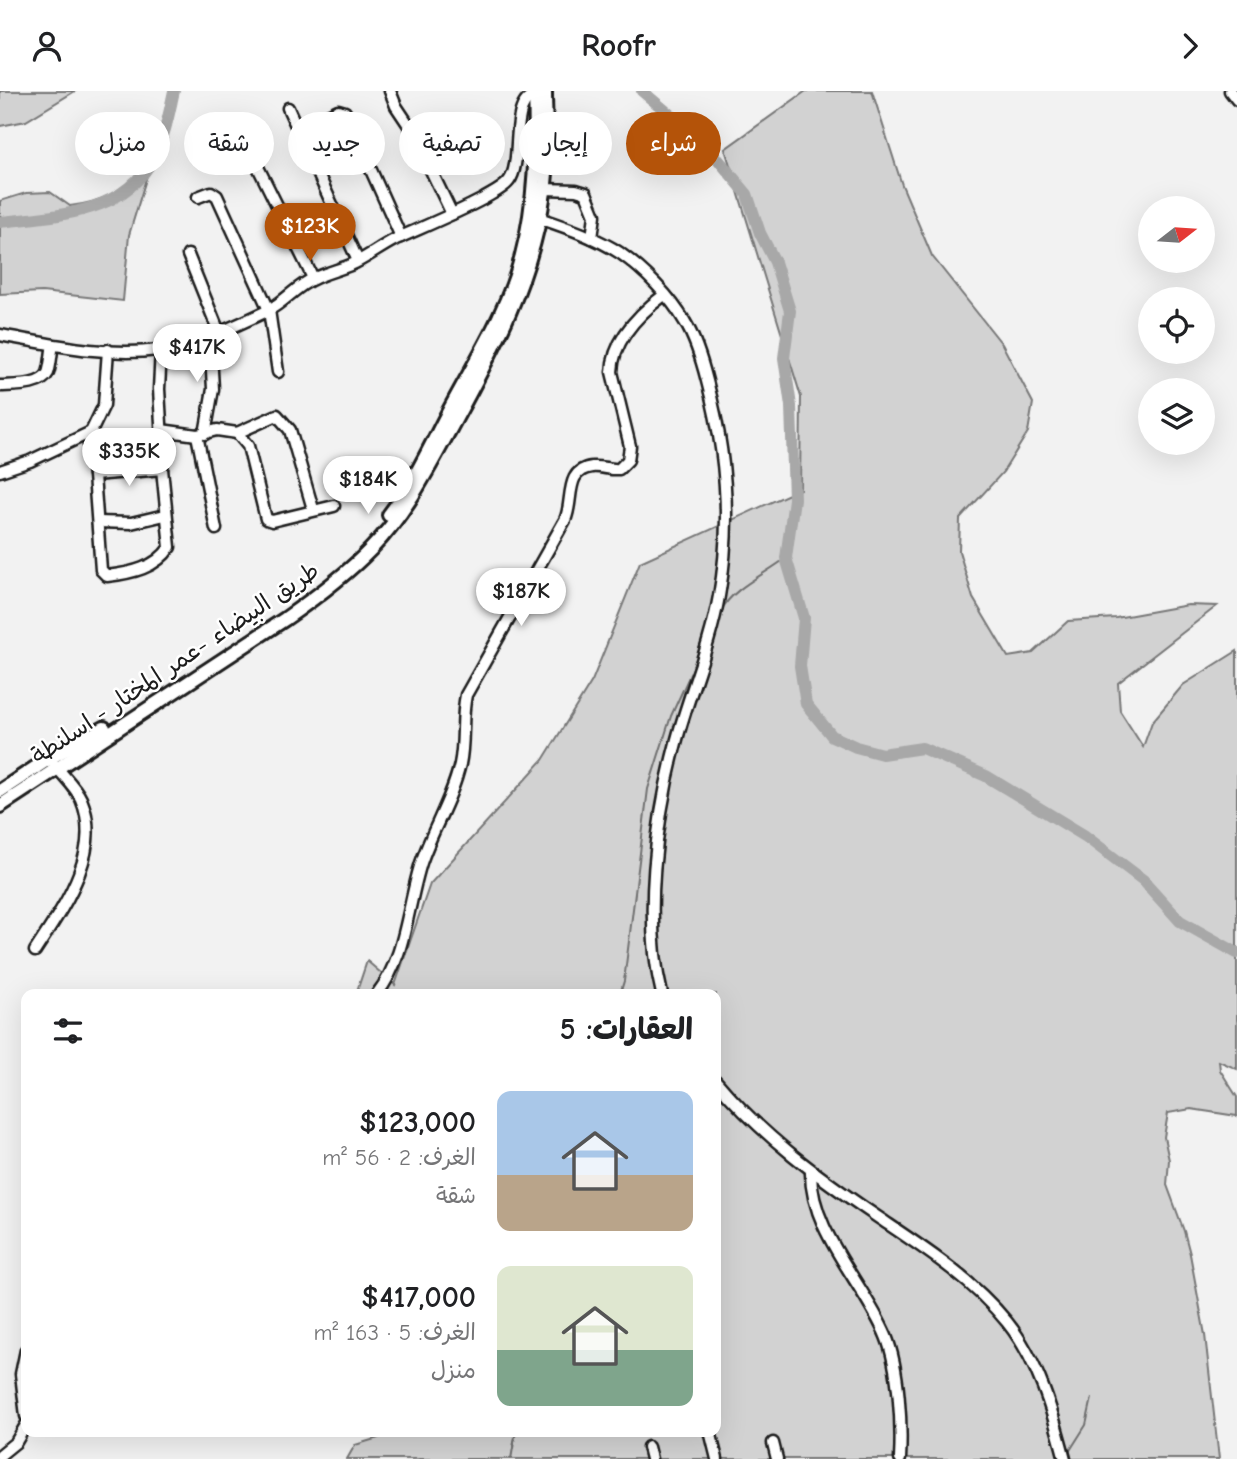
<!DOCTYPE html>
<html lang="ar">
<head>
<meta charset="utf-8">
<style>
  :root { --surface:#fff; --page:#f2f2f2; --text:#202124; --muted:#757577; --accent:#b45309 }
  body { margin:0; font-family:"Comic Neue","Playpen Sans Arabic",sans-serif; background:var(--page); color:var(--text); direction:rtl; height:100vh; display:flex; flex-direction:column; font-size:26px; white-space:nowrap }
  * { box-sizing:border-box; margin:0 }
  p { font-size:23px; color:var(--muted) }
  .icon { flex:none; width:38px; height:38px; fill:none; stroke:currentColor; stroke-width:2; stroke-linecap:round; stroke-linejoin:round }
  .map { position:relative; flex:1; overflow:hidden; direction:ltr }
  .sheet { position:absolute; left:21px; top:898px; width:700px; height:448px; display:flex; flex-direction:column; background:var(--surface); border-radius:14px; box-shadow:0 7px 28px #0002; direction:rtl }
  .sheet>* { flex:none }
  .banner { position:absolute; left:21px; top:21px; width:700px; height:63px; direction:rtl; display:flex; gap:14px }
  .needle { width:46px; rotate:73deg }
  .tools { position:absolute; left:1138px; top:105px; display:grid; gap:14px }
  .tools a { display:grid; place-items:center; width:77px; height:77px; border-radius:50%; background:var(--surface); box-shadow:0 7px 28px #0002; font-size:35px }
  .price { position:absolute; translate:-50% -60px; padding:0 16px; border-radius:24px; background:#fff; color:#222; font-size:23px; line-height:46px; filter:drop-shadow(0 2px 4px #0008) }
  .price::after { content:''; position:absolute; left:50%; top:42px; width:21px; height:16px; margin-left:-10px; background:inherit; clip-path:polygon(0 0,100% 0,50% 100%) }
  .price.on { background:var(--accent); color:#fff }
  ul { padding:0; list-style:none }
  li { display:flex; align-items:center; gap:21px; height:175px; padding:0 28px }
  li span { display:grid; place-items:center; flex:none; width:196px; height:140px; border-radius:14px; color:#555 }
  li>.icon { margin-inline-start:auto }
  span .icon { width:84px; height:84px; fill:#fffc; stroke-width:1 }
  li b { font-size:30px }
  h2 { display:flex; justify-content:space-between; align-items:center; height:84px; padding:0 28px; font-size:30px }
  .pill { padding:0 24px; border-radius:32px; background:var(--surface); box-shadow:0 7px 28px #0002; font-size:24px; line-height:63px }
  .pill.on { background:var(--accent); color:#fff }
  header { display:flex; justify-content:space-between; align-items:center; height:91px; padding:0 28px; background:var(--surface); font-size:32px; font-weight:800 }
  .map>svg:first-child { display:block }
  .green { fill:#d2d2d2; stroke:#777; stroke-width:2 }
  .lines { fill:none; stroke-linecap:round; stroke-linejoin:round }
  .stream { stroke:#707070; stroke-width:2 }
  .river { stroke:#a8a8a8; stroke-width:12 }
  .minor-casing { stroke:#1c1c1c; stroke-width:15 }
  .major-casing { stroke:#1c1c1c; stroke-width:18 }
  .minor { stroke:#fff; stroke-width:10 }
  .major { stroke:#fff; stroke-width:12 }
  .labels { text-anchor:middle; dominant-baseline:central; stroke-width:5; stroke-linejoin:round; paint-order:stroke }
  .street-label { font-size:24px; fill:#1c1c1c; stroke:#fff }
</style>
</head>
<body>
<header><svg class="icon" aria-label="forward" viewBox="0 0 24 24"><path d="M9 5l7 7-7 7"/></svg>Roofr<svg class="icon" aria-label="person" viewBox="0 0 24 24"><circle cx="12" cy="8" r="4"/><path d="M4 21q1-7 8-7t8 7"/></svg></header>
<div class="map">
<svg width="1237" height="1368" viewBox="0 0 1237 1368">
  <rect width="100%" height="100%" fill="#f2f2f2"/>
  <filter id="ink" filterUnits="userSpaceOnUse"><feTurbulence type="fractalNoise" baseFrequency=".0143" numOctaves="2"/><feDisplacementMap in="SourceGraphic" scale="14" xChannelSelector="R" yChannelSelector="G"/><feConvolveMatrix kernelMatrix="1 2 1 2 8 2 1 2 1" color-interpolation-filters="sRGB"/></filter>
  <g filter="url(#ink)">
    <g class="green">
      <path d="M0 0H75L26 30 0 35Z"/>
      <path d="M806 0H872L902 94 932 165 1002 253 1033 312 1028 341 1003 381 960 428 959 460 973 507 1008 566 1033 562 1068 530 1116 527 1188 514 1217 515 1118 592 1120 620 1143 656 1152 631 1183 594 1237 560V978L1219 970 1220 979 1237 1006V1025L1191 1018 1168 1022 1164 1046 1169 1069 1167 1094 1184 1140 1190 1163 1205 1244 1219 1368H347L355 1354 378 1347 386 1341 716 1340V903H356L367 870 395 894 430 793 543 669 592 590 640 471 800 398 801 306 725 58Z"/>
      <path d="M149 78 129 144 123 210 42 201 0 203V110L26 102 50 101 70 115C105 111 122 98 149 78Z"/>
    </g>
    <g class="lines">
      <g class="stream">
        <path d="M721 520C732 497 766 483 786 467"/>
        <path d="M620 903 624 890 648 698 671 625 698 566"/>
        <path d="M1067 1364 1086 1334 1092 1307"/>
        <path d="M511 1368 516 1340"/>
      </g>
      <g class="river">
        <path d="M642 0 706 54 747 103 760 142 775 171 790 220 784 267 791 315 794 408 786 467 804 527 800 575 806 613 832 645 856 656 882 663 922 657 986 685 1085 745 1143 789 1180 830 1237 862"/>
        <path d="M0 131C64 124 133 123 160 53 167 36 170 17 174 0"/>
      </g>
      <g class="minor-casing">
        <g id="minor">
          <path d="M390 0 396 15 410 36 452 123"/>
          <path d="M1230 0 1237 9"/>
          <path d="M288 17 358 170"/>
          <path d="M298 39 338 19 345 21 401 146"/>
          <path d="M254 68 313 187"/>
          <path d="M544 98 576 99 586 102 595 124 592 147"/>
          <path d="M198 106 211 101 217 105 269 219 278 281"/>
          <path d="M533 125C562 135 594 145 620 162 644 179 670 205 685 231 696 249 702 270 707 290 726 360 732 433 719 505 710 556 689 602 676 652 656 727 643 827 662 903"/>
          <path d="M188 164 219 241"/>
          <path d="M0 244C51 253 106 266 158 259 196 254 233 236 267 220 285 211 297 194 315 187 328 181 342 178 355 172 369 165 382 155 396 148 425 135 455 123 483 108 491 103 503 98 509 90 525 69 506 3 541 4"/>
          <path d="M108 259 104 314 91 341 89 353 94 384 101 479 107 485C132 482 156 477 170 456L162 378 163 367 159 298 161 259"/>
          <path d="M0 295C13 294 41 296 48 282 51 274 51 262 53 254"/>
          <path d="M161 339 197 344 217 339 237 342 277 324 290 339 313 418"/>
          <path d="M237 342 248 355 266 428 272 430 334 415"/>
          <path d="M205 343 213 298 210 244"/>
          <path d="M197 344 216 438"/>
          <path d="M0 380 30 370 91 341"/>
          <path d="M94 384 162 378"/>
          <path d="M98 431 131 432 165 424"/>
          <path d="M35 860C62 818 104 761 81 708 75 695 63 685 54 673"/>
          <path d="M377 903C406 866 407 816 421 772 432 739 452 708 460 673 465 650 461 627 466 604L565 429C574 410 564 379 592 376 601 375 610 379 619 378L628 369 630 355 612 281C613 249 640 222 664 204"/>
          <path d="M716 990C762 1045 820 1087 879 1127 925 1158 972 1188 1007 1231 1038 1269 1053 1322 1065 1368"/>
          <path d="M811 1079C809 1139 864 1192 886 1245 899 1277 902 1333 900 1368"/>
          <path d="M26 1259 21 1283 26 1325"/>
          <path d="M710 1340 717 1368"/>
          <path d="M773 1352 777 1368"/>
          <path d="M648 1356 651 1368"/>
          <path d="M0 1364 16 1351 26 1334"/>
        </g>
      </g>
      <g class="major-casing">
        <g id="major">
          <path d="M389 424C414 392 431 354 450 318 476 269 509 218 522 164 536 111 537 55 535 0"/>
          <path d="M0 700 50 667 104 637"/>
          <path d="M0 715 285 528C315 507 345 485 371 458 407 421 426 381 450 338 492 261 532 189 544 101 549 68 545 33 545 0"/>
        </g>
      </g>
      <use href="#minor" class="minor"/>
      <use href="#major" class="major"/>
    </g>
  </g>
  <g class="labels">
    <g class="street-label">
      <text transform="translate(175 572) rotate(-34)">طريق البيضاء -عمر المختار - اسلنطة</text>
    </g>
  </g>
</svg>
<div class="tools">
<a><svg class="needle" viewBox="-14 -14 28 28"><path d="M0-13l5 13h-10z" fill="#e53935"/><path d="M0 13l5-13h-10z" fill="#757577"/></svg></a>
<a><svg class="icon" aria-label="locate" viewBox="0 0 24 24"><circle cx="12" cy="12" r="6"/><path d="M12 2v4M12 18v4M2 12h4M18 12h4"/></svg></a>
<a><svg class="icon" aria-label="layers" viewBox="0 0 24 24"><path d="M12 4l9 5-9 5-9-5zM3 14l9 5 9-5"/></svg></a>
</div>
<b class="price on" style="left:310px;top:172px">$123K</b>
<b class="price" style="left:197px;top:293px">$417K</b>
<b class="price" style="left:129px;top:397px">$335K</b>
<b class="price" style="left:368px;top:425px">$184K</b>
<b class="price" style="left:521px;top:537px">$187K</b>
<div class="banner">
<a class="pill on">شراء</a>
<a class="pill">إيجار</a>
<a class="pill">تصفية</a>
<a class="pill">جديد</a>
<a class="pill">شقة</a>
<a class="pill">منزل</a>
</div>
<section class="sheet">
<h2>العقارات: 5<svg class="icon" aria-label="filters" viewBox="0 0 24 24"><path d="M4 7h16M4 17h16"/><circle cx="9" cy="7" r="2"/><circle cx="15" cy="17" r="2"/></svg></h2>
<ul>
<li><span style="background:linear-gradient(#a9c7e8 60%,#b9a48a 0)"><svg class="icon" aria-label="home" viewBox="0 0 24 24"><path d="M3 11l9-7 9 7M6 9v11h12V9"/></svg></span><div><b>$123,000</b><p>الغرف: 2 · 56 m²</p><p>شقة</p></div></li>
<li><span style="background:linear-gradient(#dfe7d0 60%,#7fa58c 0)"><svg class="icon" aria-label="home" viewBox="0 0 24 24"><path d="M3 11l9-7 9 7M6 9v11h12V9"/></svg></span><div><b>$417,000</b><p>الغرف: 5 · 163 m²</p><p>منزل</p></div></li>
</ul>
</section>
</div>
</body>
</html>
